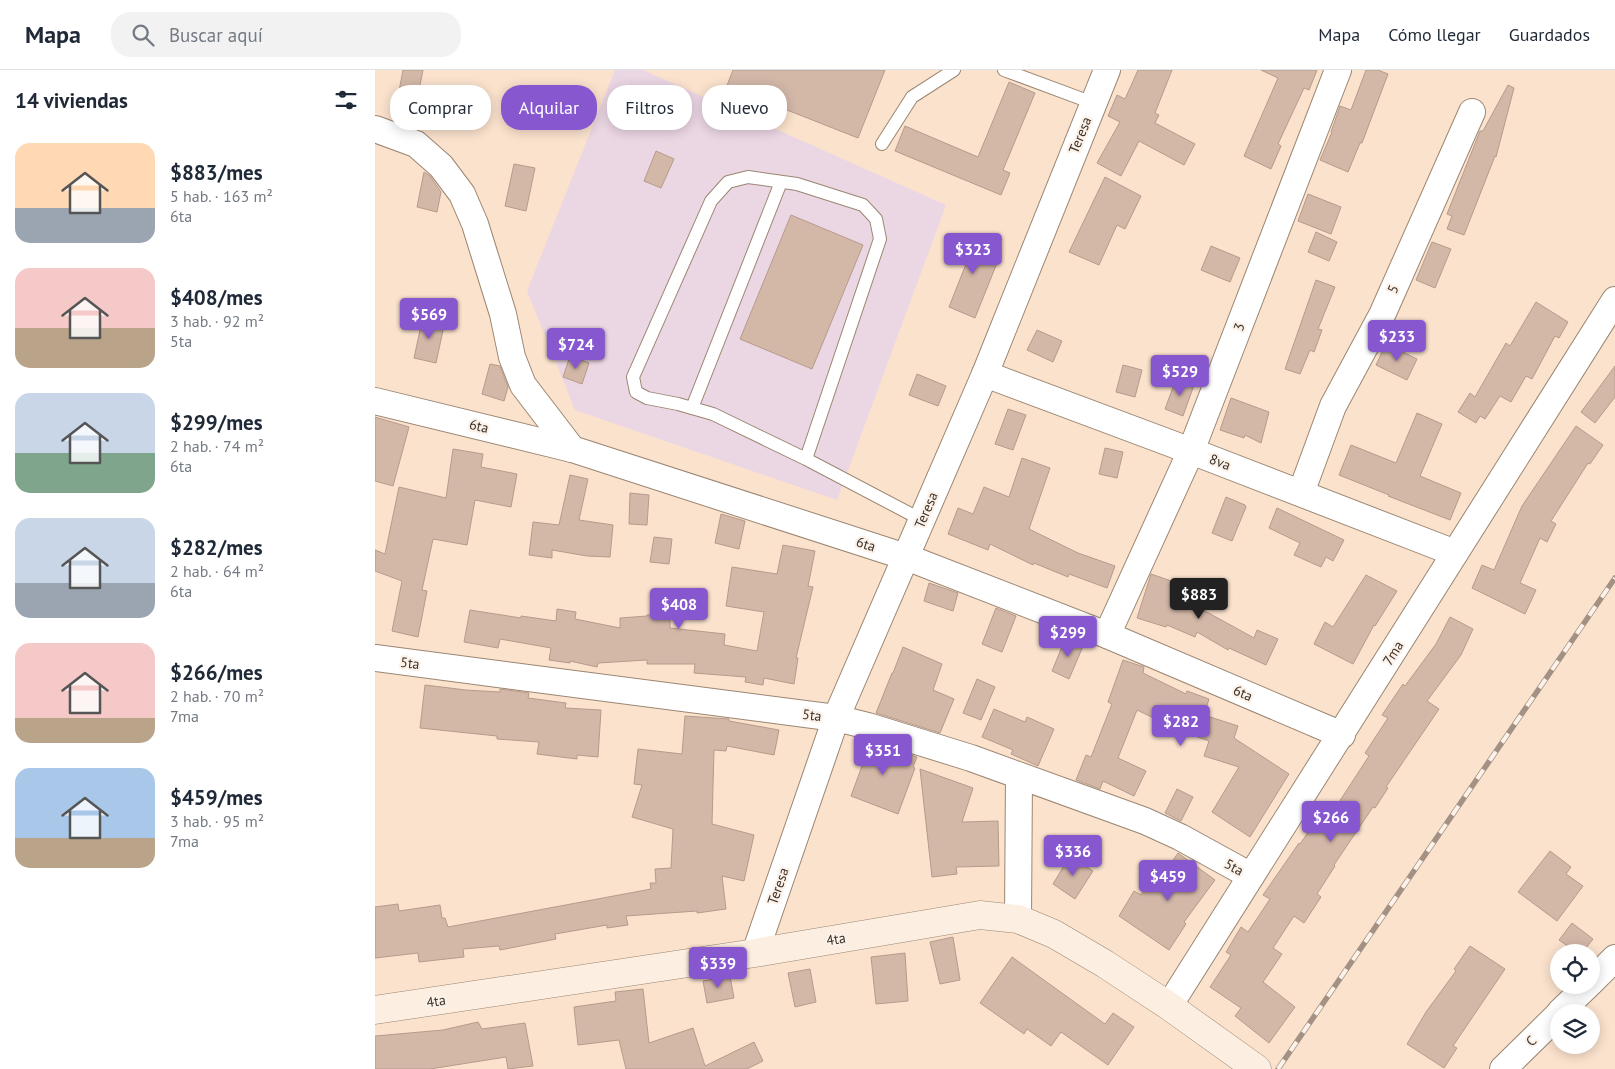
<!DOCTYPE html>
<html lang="es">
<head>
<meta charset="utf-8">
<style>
  :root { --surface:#fff; --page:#f2f2f3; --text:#1f2937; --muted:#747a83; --line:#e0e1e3; --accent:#8757d0 }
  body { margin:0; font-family:"PT Sans",sans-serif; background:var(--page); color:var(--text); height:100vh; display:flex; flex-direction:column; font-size:19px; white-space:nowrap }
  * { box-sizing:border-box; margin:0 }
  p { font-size:16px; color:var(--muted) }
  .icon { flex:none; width:28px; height:28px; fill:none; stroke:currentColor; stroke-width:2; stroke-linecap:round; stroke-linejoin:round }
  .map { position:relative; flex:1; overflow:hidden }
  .drawer { display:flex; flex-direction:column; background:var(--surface); width:375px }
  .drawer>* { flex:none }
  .hud { position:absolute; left:15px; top:15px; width:475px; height:45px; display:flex; gap:10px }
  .controls { position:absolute; left:1175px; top:874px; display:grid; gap:10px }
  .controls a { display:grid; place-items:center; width:50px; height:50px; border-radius:50%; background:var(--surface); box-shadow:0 2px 12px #0003; font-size:25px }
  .price { position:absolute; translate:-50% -42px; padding:0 11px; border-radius:5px; background:var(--accent); color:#fff; font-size:16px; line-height:32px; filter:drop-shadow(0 1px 2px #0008) }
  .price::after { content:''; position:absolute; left:50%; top:30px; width:15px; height:11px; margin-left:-8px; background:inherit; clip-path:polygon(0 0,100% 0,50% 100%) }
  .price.active { background:#222; color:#fff }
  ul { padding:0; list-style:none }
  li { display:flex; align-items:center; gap:15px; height:125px; padding:0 15px }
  li span { display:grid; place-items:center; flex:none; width:140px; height:100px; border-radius:15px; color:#555 }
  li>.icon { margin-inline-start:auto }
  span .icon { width:60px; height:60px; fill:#fffc; stroke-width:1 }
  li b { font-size:21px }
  h2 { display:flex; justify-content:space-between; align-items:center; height:60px; padding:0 15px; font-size:21px }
  .tag { padding:0 18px; border-radius:20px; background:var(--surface); box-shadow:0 2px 12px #0003; font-size:18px; line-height:45px }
  .tag.active { background:var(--accent); color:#fff }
  header { display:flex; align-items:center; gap:30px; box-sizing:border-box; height:70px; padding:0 25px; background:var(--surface); border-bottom:1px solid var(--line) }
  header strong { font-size:24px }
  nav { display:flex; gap:28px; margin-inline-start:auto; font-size:18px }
  .search { width:350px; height:45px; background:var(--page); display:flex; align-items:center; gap:12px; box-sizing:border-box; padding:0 18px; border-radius:20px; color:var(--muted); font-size:19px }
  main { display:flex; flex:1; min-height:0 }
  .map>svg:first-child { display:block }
  .industrial { fill:#ebd6e4 }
  .building { fill:#d3b8a8; stroke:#b69b8c }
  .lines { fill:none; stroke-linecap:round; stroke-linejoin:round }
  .lane-casing { stroke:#9b8672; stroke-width:14 }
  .street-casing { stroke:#9b8672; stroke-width:28 }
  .secondary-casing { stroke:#9b8672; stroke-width:29 }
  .lane { stroke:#fff; stroke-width:12 }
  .street { stroke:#fff; stroke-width:26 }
  .secondary { stroke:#fceee1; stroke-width:28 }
  .rail-casing { stroke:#a39283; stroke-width:5.5 }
  .rail { stroke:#fcf2ea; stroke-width:4; stroke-dasharray:11; stroke-linecap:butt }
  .labels { text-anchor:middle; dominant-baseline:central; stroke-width:4.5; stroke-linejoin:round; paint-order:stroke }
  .street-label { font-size:14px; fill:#3b322a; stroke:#fcf2ea }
</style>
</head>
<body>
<header>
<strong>Mapa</strong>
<div class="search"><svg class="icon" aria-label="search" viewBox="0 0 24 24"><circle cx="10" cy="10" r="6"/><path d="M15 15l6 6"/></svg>Buscar aquí</div>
<nav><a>Mapa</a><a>Cómo llegar</a><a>Guardados</a></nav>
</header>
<main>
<section class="drawer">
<h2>14 viviendas<svg class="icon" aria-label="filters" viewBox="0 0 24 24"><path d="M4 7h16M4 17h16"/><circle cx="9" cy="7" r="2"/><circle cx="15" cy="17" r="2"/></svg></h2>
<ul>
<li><span style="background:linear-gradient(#ffd9b3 65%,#9aa5b1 0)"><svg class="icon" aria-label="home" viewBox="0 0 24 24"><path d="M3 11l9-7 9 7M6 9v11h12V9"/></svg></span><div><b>$883/mes</b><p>5 hab. · 163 m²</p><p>6ta</p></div></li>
<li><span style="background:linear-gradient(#f6c9c9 60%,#b9a48a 0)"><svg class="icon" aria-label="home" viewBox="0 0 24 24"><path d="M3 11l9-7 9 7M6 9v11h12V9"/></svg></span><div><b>$408/mes</b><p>3 hab. · 92 m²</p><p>5ta</p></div></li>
<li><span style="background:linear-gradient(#c9d6e8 60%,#7fa58c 0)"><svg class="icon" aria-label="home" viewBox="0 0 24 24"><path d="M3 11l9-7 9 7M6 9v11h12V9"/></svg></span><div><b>$299/mes</b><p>2 hab. · 74 m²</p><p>6ta</p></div></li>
<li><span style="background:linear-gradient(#c9d6e8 65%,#9aa5b1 0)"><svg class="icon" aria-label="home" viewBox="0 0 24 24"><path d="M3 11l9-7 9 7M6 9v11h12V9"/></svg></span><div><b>$282/mes</b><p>2 hab. · 64 m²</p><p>6ta</p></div></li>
<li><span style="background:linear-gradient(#f6c9c9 75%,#b9a48a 0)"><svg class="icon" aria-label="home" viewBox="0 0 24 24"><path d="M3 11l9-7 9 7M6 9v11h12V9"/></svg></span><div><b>$266/mes</b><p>2 hab. · 70 m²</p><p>7ma</p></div></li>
<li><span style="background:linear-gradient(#a9c7e8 70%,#b9a48a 0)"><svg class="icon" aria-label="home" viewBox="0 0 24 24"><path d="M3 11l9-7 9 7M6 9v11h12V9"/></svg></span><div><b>$459/mes</b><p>3 hab. · 95 m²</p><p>7ma</p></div></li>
</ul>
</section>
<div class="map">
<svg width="1240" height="999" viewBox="0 0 1240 999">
  <rect width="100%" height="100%" fill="#fae2cd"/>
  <path class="industrial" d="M240 0H268L571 135 462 430 200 340 152 221Z"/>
  <g class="building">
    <path d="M28 0H48L43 25 24 21Z"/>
    <path d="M358 0H510L483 68 379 27 351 18Z"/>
    <path d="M763 0H797L780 43 784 45 780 53 820 74 809 95 764 71 746 106 722 93 745 52 733 46 742 25 750 29Z"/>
    <path d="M886 0H942L934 20 929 18 903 74 906 76 896 99 869 86 903 8Z"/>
    <path d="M991 0H1003L1013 4 987 73H985L973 102 945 90 957 62H956L965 36 976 40Z"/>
    <path d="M634 12 660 23 628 100 635 103 626 125 520 81 530 56 603 87Z"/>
    <path d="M1133 15 1139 18 1121 87 1120 86 1089 165 1072 159 1077 146 1072 144 1105 61H1108Z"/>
    <path d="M281 81 299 89 286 118 269 111Z"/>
    <path d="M139 94 160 98 151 141 130 136Z"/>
    <path d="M49 102 55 106 66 122 62 142 42 137Z"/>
    <path d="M730 107 766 126 750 159 742 155 724 195 694 182Z"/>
    <path d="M933 124 966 137 956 164 923 151Z"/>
    <path d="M416 145 488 175 437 299 365 269Z"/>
    <path d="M941 162 962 172 954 191 933 182Z"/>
    <path d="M582 167 626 183 600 248 574 237 591 194 574 187Z"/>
    <path d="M1057 172 1076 179 1060 218 1041 210Z"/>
    <path d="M836 176 865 188 855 212 826 200Z"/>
    <path d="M941 210 960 217 943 259 947 260 939 282 935 280 925 304 910 299Z"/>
    <path d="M1161 232 1193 252 1184 268 1180 266 1157 309 1151 306 1136 332 1125 326 1110 349 1105 346 1101 353 1083 342 1095 323 1100 327 1131 273 1135 276Z"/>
    <path d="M48 246 70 251 61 293 39 288Z"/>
    <path d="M662 260 687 271 678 292 652 280Z"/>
    <path d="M1011 274 1042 289 1032 310 1001 295Z"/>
    <path d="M195 286 214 293 207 314 188 307Z"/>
    <path d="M115 294 125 296 133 317 129 331 107 324Z"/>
    <path d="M748 295 767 300 760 327 741 322Z"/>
    <path d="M1240 296V327L1220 353 1206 342Z"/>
    <path d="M542 304 571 316 563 336 534 325Z"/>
    <path d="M801 309 819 315 808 346 790 339Z"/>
    <path d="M856 328 894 342 886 373 870 365 869 368 845 360Z"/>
    <path d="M633 339 651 345 638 380 620 374Z"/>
    <path d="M1042 343 1067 354 1045 406 1086 423 1075 450 1013 426 1014 425 964 405 976 375 1021 393Z"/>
    <path d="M0 347 34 357 18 416 0 411Z"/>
    <path d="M1201 356 1228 375 1215 394 1213 393 1176 451 1181 454 1172 472 1165 468 1145 513 1161 520 1150 544 1097 518 1107 495 1119 500 1147 436Z"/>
    <path d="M730 378 748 382 742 408 724 404Z"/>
    <path d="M78 379 108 384 106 397 142 404 136 437 100 430 92 475 58 469 47 520 52 521 43 567 17 561 27 511 0 501V480L10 484 24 417 71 428Z"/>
    <path d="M647 388 675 398 654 459 703 483 740 496 732 518 694 504 693 507 659 493 658 495 615 474 613 480 573 464 583 438 598 444 609 417 634 427Z"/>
    <path d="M195 405 213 409 204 450 238 455 235 487 212 486 177 480V488L154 485 158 452 184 455Z"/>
    <path d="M255 423 274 425 272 455 254 454Z"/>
    <path d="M851 427 870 435 871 437 857 471 837 463Z"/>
    <path d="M902 438 969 470 958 491 951 487 946 497 919 485 925 473 894 458Z"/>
    <path d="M346 444 370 451 364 479 340 473Z"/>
    <path d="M279 467 297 469 294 494 275 492Z"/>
    <path d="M408 475 440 481 433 516 438 517 421 588H423L419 614 389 608 388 615 370 612 371 607 319 603 320 594H272V590L223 593 222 597 195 591V593L174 590 176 578 125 569 123 578 89 572 95 540 146 548V546L181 551 182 539 201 542 200 549 245 558V548L272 546V545H295V558L350 564 349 575 382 581 389 542 351 536 357 497 402 504Z"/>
    <path d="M776 504 805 514 802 522 833 534 830 541 879 568 882 560 903 569 891 595 854 578 853 580 822 562 820 567 792 555 791 557 762 548Z"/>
    <path d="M991 505 1022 521 1000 556 999 555 978 594 939 574 950 552 958 557Z"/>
    <path d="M554 513 583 523 578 541 549 531Z"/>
    <path d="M621 538 641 546 627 582 607 574Z"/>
    <path d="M1075 547 1098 559 1086 585 1052 631 1064 639 1011 717 1013 718 1000 738 998 737 959 795 960 796 942 824 946 827 929 853 919 846 898 878 907 884 888 912 920 937 894 973 860 946 866 938 835 917 856 885 851 882 866 857 873 862 895 829 888 825 924 773 925 774 948 741 955 746 994 686 990 683 1013 648 1007 645 1028 614 1030 616 1061 574Z"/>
    <path d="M691 567 709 574 694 609 677 601Z"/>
    <path d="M528 577 567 594 558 620 579 629 565 663 501 643 517 603H518Z"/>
    <path d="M748 590 769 597 768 603 811 624 812 621 834 629 829 645 863 656 859 668 914 704 875 767 837 742 864 697 829 686 834 671 806 661 762 640 743 688 771 701 759 726 728 711 725 719 701 710 711 685 716 687 737 634 733 632Z"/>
    <path d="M602 609 620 617 606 650 588 643Z"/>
    <path d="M50 615 91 620 125 622V619L154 623 153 628 191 633 190 638 226 640 223 687 202 685V689L162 684 164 672 122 669V666L45 658Z"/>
    <path d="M619 639 650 652 652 647 679 659 663 696 636 684 638 680 607 667Z"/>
    <path d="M310 646 354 649V651L404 660 399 685 352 676 351 681 339 680 337 754 379 765 369 811 347 806 351 839 322 843V841L251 846 253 855 232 858V855L180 864 181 869 125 880 124 876 88 879 89 887 44 892 43 883 0 888V837L23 834 24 841 65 835 67 848H70L73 857 276 819 275 813H281L280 799 296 798 298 759 257 747 267 715 259 714 263 679 307 684Z"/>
    <path d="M489 670 542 687 538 697 540 698 523 744 476 726 487 696 480 693Z"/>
    <path d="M545 699 598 718 587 752 623 751 624 796 581 797 582 804 557 807Z"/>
    <path d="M802 719 818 727 806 751 790 743Z"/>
    <path d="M1175 781 1196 797 1191 804 1208 816 1182 851 1143 822Z"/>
    <path d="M803 783 840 810 809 852 811 854 794 880 744 846 759 821 766 825 772 814 779 818Z"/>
    <path d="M695 786 718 801 700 829 678 814Z"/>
    <path d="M1197 853 1218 869 1208 882H1201L1184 870Z"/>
    <path d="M578 867 585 910 565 914 555 872Z"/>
    <path d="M1095 876 1130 899 1078 976 1082 978 1069 998 1032 974 1051 942 1081 901 1079 899Z"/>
    <path d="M530 883 533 931 501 934 496 887Z"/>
    <path d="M637 887 730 954 738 943 759 957 733 995 686 962 676 976 652 959 649 964 605 933Z"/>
    <path d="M435 899 441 932 420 937 413 903Z"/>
    <path d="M355 906 359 928 332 933 328 911Z"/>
    <path d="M268 919 274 973 318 958 330 996 379 972 388 991 372 999H251L244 970 203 975 199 937 241 931 240 922Z"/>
    <path d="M103 952 107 959 150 953 158 996 133 999 131 987 55 999H0V966L68 960Z"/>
  </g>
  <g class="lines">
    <g class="lane-casing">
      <g id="lane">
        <path d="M629 0 718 33"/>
        <path d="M507 74 537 27 579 0"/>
        <path d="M317 338 406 112"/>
        <path d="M431 389 505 169 501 149 488 135 422 114 373 107 353 112 336 131 258 307 261 322 272 328 303 334 338 344 431 389 547 450"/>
      </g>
    </g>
    <g class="street-casing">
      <g id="street">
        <path d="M0 59 41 74 66 96 87 124 100 154 109 183 128 244 137 287 148 315 197 379"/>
        <path d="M610 304 816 381 1080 483"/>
        <path d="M0 331 197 379 531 487 732 565 967 665"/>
        <path d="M926 423 958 336 1007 245 1097 42"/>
        <path d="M732 565 816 381 963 0"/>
        <path d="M0 588 461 648 493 656 596 688 770 751 805 767 876 806"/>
        <path d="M643 849 644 706"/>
        <path d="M380 883 461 648 610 304 732 0"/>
        <path d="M1216 912 1240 888"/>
        <path d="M794 936C944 701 1091 465 1240 230"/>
        <path d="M1185 942 1213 915"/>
        <path d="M1128 999 1184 944"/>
      </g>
    </g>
    <g class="secondary-casing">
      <path id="secondary" d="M0 940 380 883 605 845 643 849 679 864 730 894 794 936 882 999"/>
    </g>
    <use href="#lane" class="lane"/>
    <use href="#street" class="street"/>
    <use href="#secondary" class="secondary"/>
    <g class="rail-casing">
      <path id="rail" d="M903 999 1240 508"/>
    </g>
    <use href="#rail" class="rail"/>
  </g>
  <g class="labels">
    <g class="street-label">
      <text transform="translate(705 65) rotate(-68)">Teresa</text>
      <text transform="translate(1018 219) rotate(-67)">5</text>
      <text transform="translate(864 257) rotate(-69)">3</text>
      <text transform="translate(104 356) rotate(14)">6ta</text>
      <text transform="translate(845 392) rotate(21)">8va</text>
      <text transform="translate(551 440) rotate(-67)">Teresa</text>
      <text transform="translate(491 474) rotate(18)">6ta</text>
      <text transform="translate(1018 583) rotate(-58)">7ma</text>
      <text transform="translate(35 593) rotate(7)">5ta</text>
      <text transform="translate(868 623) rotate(23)">6ta</text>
      <text transform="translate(437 645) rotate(7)">5ta</text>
      <text transform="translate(859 797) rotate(29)">5ta</text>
      <text transform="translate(403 816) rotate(-71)">Teresa</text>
      <text transform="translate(461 869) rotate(-10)">4ta</text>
      <text transform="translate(61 931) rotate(-9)">4ta</text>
      <text transform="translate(1156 971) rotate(-45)">C</text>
    </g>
  </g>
</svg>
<div class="controls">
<a><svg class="icon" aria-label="locate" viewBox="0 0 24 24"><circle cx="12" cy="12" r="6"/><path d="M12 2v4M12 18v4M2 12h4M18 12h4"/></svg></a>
<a><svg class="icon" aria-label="layers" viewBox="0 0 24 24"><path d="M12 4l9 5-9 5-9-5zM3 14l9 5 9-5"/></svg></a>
</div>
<b class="price" style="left:598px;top:205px">$323</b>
<b class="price" style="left:54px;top:270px">$569</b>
<b class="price" style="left:1022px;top:292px">$233</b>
<b class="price" style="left:201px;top:300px">$724</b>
<b class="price" style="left:805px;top:327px">$529</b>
<b class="price active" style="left:824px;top:550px">$883</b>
<b class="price" style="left:304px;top:560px">$408</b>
<b class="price" style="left:693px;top:588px">$299</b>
<b class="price" style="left:806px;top:677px">$282</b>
<b class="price" style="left:508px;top:706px">$351</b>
<b class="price" style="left:956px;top:773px">$266</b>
<b class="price" style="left:698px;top:807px">$336</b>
<b class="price" style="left:793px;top:832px">$459</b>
<b class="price" style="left:343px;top:919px">$339</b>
<div class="hud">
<a class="tag">Comprar</a>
<a class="tag active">Alquilar</a>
<a class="tag">Filtros</a>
<a class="tag">Nuevo</a>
</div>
</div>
</main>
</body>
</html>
